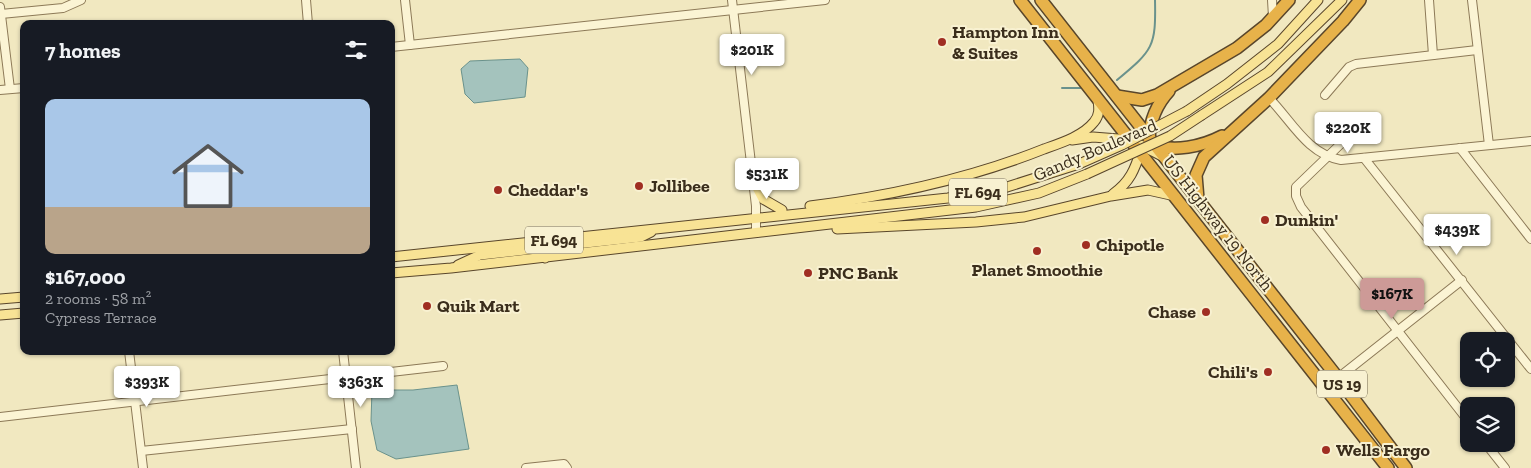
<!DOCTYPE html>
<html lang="en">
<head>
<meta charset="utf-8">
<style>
  :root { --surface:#171b24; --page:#242831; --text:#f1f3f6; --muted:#9ea1a6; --line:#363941; --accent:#cd9a97 }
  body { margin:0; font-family:"Zilla Slab",serif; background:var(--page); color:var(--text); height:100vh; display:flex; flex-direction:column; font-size:19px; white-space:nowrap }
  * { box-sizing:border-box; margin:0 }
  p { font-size:16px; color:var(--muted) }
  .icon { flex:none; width:28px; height:28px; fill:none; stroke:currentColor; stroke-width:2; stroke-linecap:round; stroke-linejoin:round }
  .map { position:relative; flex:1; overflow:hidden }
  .sheet { position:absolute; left:20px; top:20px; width:375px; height:335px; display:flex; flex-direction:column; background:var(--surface); border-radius:10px; box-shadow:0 1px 4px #0004 }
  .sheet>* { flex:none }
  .buttons { position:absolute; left:1460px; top:332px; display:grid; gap:10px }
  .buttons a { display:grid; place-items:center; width:55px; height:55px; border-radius:10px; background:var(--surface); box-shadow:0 1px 4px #0004; font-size:25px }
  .price { position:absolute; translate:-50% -42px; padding:0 11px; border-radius:5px; background:#fff; color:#222; font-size:16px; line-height:32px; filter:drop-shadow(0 1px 2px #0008) }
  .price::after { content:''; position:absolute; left:50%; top:30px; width:15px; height:11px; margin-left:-8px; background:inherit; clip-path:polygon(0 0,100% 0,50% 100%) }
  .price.current { background:var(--accent); color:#111 }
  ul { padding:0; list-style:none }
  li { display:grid; align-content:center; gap:10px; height:265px; padding:0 25px }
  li+li { border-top:1px solid var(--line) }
  li span { display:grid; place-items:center; height:155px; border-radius:10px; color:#555 }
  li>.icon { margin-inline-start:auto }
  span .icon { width:90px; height:90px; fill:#fffc; stroke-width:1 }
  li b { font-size:21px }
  h2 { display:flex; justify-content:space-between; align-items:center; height:60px; padding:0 25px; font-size:21px }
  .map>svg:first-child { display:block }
  .water { fill:#a4c3bd; stroke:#6a928c }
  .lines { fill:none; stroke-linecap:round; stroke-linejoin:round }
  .stream { stroke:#6a928c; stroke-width:2 }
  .minor-casing { stroke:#8c7957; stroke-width:10 }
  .major-casing { stroke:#59462b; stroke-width:11 }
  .highway-casing { stroke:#59462b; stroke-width:14 }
  .minor { stroke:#fbf4d4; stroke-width:8 }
  .major { stroke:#f8e395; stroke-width:9 }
  .highway { stroke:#e7b24a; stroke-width:11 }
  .major-bridge-casing { stroke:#59462b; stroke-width:11; stroke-linecap:butt }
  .major-bridge { stroke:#f8e395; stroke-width:9 }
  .poi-dot { fill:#a02e22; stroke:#f8f1d1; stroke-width:2 }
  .labels { text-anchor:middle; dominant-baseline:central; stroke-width:4; stroke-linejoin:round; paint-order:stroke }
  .shield { fill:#f8f1d1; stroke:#746852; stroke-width:1 }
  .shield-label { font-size:16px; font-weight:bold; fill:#3b2e1c }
  .poi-label { font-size:18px; font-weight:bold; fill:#3b2e1c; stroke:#f8f1d1; text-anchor:start }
  .street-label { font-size:18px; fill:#3b2e1c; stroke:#f8f1d1 }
</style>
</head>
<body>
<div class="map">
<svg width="1531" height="468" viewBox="0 0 1531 468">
  <rect width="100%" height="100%" fill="#f1e8c0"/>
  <g class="water">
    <path d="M520 59 528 68 525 97 474 103 465 94 461 69 470 61Z"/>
    <path d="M457 385 469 449 396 459 377 450 371 421 372 390H413Z"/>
  </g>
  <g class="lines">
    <g class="stream">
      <path d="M1117 80C1153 50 1156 47 1155 0"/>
      <path d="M1062 88H1081"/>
    </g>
    <g class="minor-casing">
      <g id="minor">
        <path d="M306 0 308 24"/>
        <path d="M405 0 410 45"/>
        <path d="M732 0 756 206V233"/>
        <path d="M1272 0 1273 17"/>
        <path d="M1429 0 1433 55"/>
        <path d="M1472 0 1489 145"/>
        <path d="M0 7 10 89"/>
        <path d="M1 14 63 8 81 0"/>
        <path d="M391 47 825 0"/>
        <path d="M0 90 24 88"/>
        <path d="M1325 95 1349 67 1356 64 1477 50"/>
        <path d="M1269 98C1291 120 1307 154 1341 160L1531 141"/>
        <path d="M1350 135 1296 187V196L1301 207 1469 422"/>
        <path d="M1460 148 1531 239"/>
        <path d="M1364 158 1531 369"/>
        <path d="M129 351 143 468"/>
        <path d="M343 351 356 468"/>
        <path d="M1338 378 1462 280"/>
        <path d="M0 417 443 366"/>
        <path d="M1486 444 1505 468"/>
        <path d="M141 451 352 429"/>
        <path d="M526 468 564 464 567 468"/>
      </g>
    </g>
    <g class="major-casing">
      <g id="major">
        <path d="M1187 111 1227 84 1278 44 1318 0"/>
        <path d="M1202 115 1268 72 1342 0"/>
        <path d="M1072 140 1093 137 1131 140 1162 156"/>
        <path d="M754 182 763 199 782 210"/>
        <path d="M1113 194C1130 182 1135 169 1141 150"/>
        <path d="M810 206C890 196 969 179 1044 149 1061 143 1083 136 1094 122 1100 115 1099 108 1098 100"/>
        <path d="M837 229 976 222 1024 217 1111 196 1148 190 1175 196"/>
        <path d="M391 257 948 198 1007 187 1079 164"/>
        <path d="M545 258 547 251 558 246 641 237 651 232"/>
        <path d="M458 265 480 255 534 249 541 245 540 242"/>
        <path d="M391 273 451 268 976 207 1039 193 1087 174"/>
        <path d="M0 299 24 297"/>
        <path d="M0 315 24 313"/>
      </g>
    </g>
    <g class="highway-casing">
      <g id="highway">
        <path d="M1020 0 1388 468"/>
        <path d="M1041 0 1338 378 1406 468"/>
        <path d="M1117 96 1142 100 1157 95 1237 48 1266 25 1289 0"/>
        <path d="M1149 139C1150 121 1156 105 1169 91"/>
        <path d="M1153 144C1173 153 1203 146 1222 136"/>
        <path d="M1198 199 1196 175 1204 157 1269 98 1343 21 1360 0"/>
      </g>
    </g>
    <use href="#minor" class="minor"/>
    <use href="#major" class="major"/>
    <use href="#highway" class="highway"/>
    <g class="major-bridge-casing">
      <g id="major-bridge">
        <path d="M1079 164 1122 145 1187 111"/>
        <path d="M1087 174 1170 136 1202 115"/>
      </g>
    </g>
    <use href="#major-bridge" class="major-bridge"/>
  </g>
  <g class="poi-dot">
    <circle cx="942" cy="42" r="5"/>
    <circle cx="639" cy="186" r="5"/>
    <circle cx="498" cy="190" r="5"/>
    <circle cx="1265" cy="220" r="5"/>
    <circle cx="1086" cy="245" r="5"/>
    <circle cx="1037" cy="251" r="5"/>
    <circle cx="808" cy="273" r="5"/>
    <circle cx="427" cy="306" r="5"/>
    <circle cx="1206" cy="312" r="5"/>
    <circle cx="1268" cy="372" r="5"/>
    <circle cx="1326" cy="450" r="5"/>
  </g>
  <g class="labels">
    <g class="shield">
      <rect x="949" y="178.5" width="58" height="27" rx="4"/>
      <rect x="525" y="226.5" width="58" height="27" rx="4"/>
      <rect x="1317" y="370.5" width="50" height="27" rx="4"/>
    </g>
    <g class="shield-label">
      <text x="978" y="192">FL 694</text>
      <text x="554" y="240">FL 694</text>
      <text x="1342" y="384">US 19</text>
    </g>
    <g class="poi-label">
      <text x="952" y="32">Hampton Inn<tspan x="952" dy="21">&amp; Suites</tspan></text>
      <text x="649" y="186">Jollibee</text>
      <text x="508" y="190">Cheddar's</text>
      <text x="1275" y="220">Dunkin'</text>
      <text x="1096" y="245">Chipotle</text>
      <text x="1037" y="270" text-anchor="middle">Planet Smoothie</text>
      <text x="818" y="273">PNC Bank</text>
      <text x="437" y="306">Quik Mart</text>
      <text x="1196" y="312" text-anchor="end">Chase</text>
      <text x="1258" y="372" text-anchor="end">Chili's</text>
      <text x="1336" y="450">Wells Fargo</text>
    </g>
    <g class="street-label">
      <text transform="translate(1095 150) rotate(-23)">Gandy Boulevard</text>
      <text transform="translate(1218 223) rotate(52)">US Highway 19 North</text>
    </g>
  </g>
</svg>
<div class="buttons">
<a><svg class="icon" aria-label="locate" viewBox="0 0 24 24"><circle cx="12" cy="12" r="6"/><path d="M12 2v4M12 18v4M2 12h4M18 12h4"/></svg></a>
<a><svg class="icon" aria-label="layers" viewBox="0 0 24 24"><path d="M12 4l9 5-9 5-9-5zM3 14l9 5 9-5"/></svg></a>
</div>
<b class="price" style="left:752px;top:76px">$201K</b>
<b class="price" style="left:1348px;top:154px">$220K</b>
<b class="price" style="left:767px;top:200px">$531K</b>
<b class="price" style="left:1457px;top:256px">$439K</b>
<b class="price current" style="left:1392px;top:320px">$167K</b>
<b class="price" style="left:147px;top:408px">$393K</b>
<b class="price" style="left:361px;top:408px">$363K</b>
<section class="sheet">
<h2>7 homes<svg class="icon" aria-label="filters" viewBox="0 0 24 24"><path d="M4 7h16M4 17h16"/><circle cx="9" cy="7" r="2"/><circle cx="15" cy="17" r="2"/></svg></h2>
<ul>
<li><span style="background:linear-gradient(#a9c7e8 70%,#b9a48a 0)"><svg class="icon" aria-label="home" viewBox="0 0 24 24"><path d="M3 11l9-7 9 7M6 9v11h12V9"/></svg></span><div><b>$167,000</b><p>2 rooms · 58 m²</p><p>Cypress Terrace</p></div></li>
</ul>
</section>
</div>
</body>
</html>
